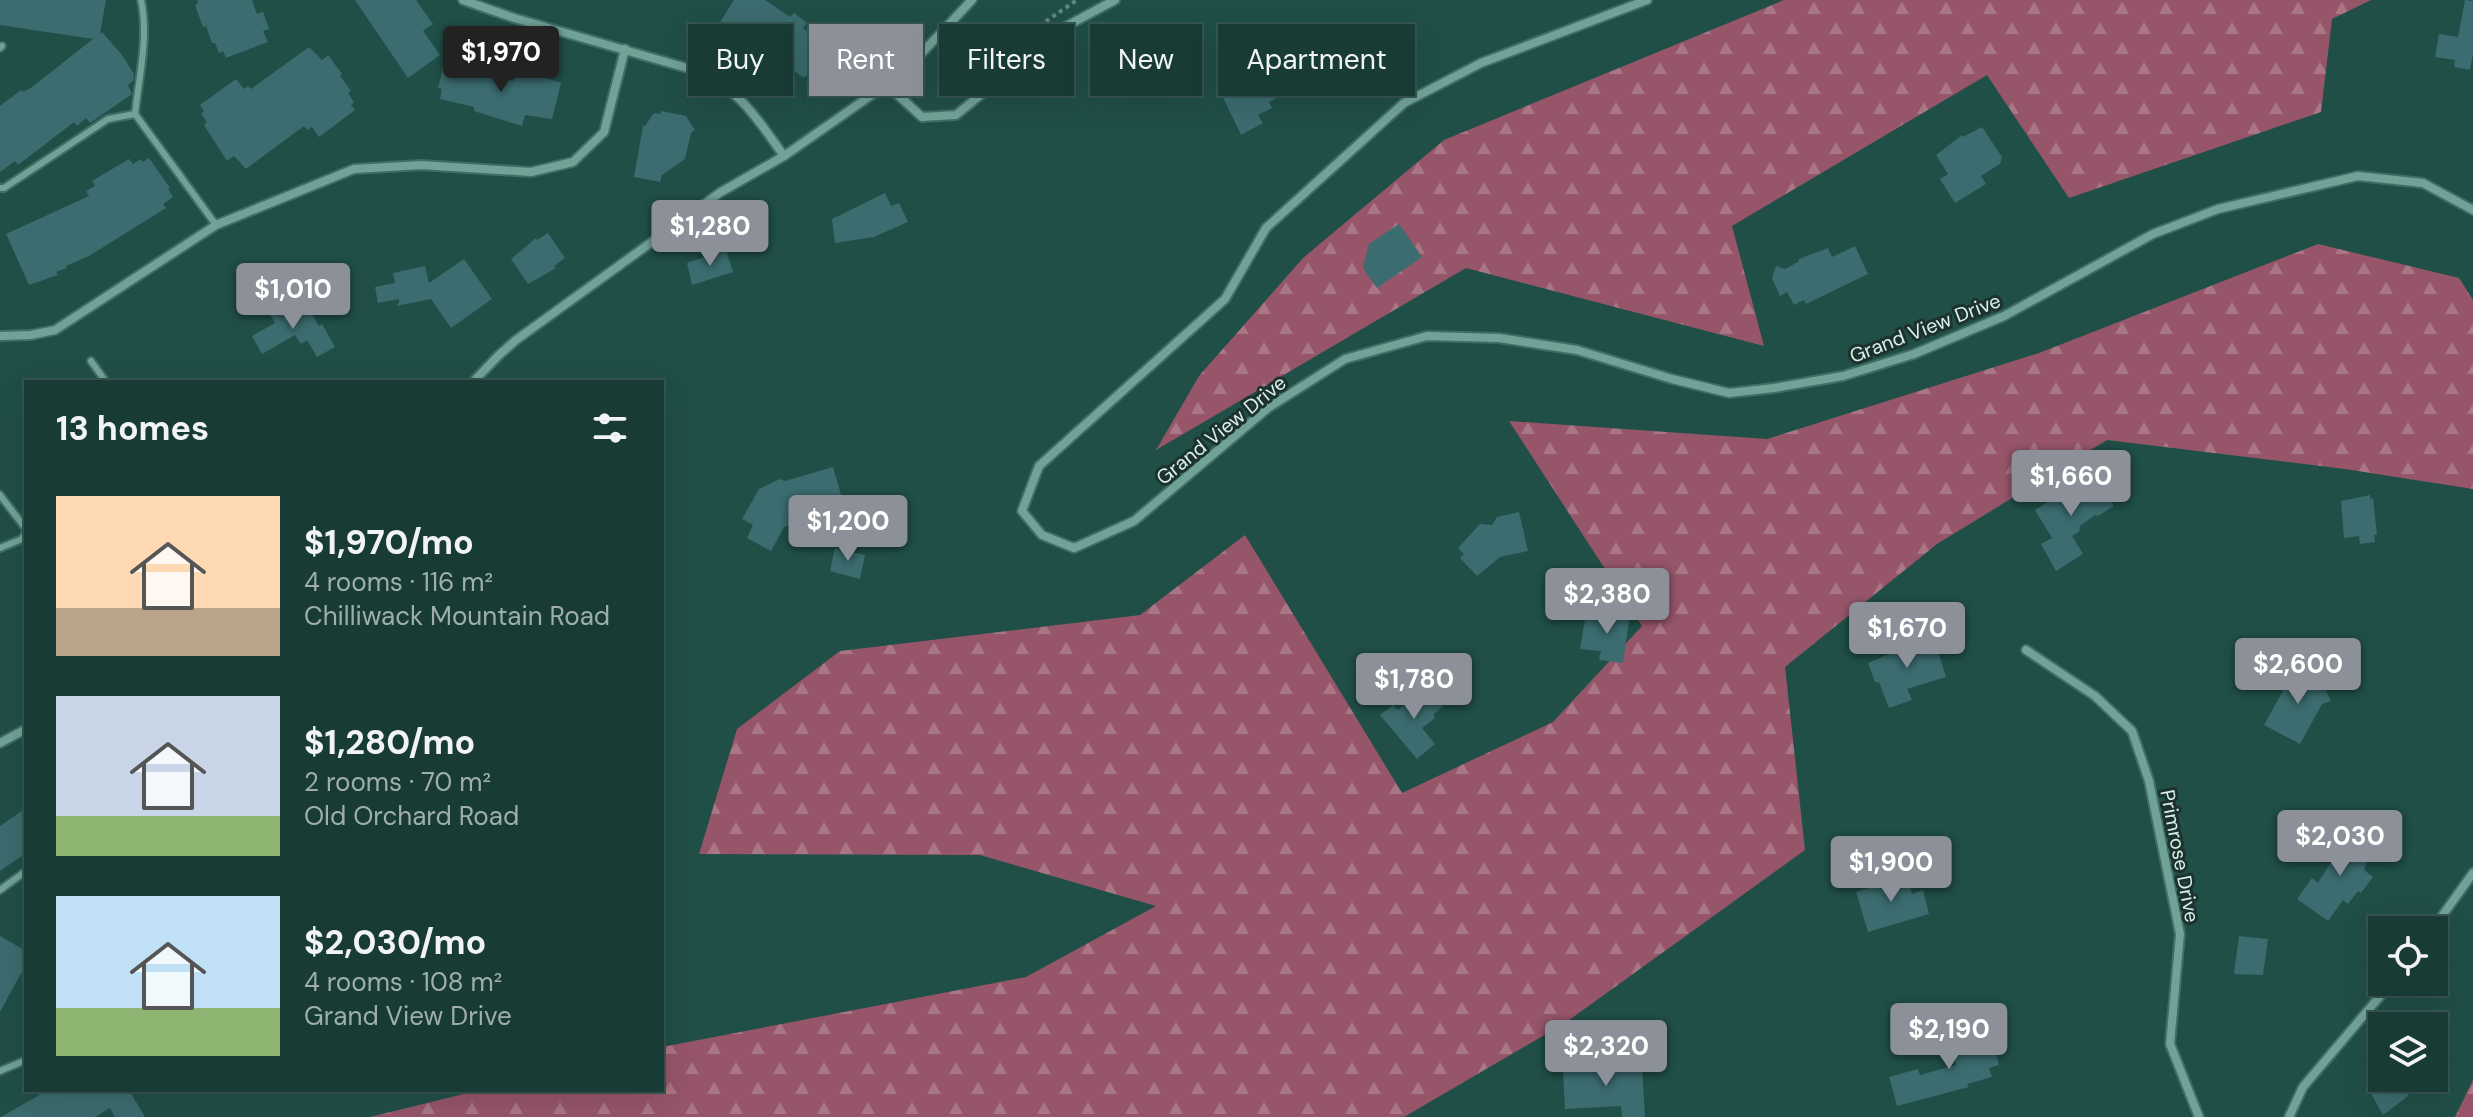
<!DOCTYPE html>
<html lang="en">
<head>
<meta charset="utf-8">
<style>
  :root { --surface:#183b36; --page:#21423e; --text:#f1f3f6; --muted:#9fadad; --line:#365551; --accent:#8c9099 }
  body { margin:0; font-family:"DM Sans",sans-serif; background:var(--page); color:var(--text); height:100vh; display:flex; flex-direction:column; font-size:30px; white-space:nowrap }
  * { box-sizing:border-box; margin:0 }
  p { font-size:26px; color:var(--muted) }
  .icon { flex:none; width:44px; height:44px; fill:none; stroke:currentColor; stroke-width:2; stroke-linecap:round; stroke-linejoin:round }
  .map { position:relative; flex:1; overflow:hidden }
  .details { position:absolute; left:24px; top:380px; width:640px; height:712px; display:flex; flex-direction:column; background:var(--surface); border-radius:0px; box-shadow:0 8px 32px #0002,0 0 0 2px var(--line) }
  .details>* { flex:none }
  .top-card { position:absolute; left:688px; top:24px; width:760px; height:72px; display:flex; gap:16px }
  .controls { position:absolute; left:2368px; top:916px; display:grid; gap:16px }
  .controls a { display:grid; place-items:center; width:80px; height:80px; border-radius:0px; background:var(--surface); box-shadow:0 8px 32px #0002,0 0 0 2px var(--line); font-size:40px }
  .price { position:absolute; translate:-50% -68px; padding:0 18px; border-radius:8px; background:var(--accent); color:#fff; font-size:26px; line-height:52px; filter:drop-shadow(0 2px 4px #0008) }
  .price::after { content:''; position:absolute; left:50%; top:48px; width:24px; height:18px; margin-left:-12px; background:inherit; clip-path:polygon(0 0,100% 0,50% 100%) }
  .price.current { background:#222; color:#fff }
  ul { padding:0; list-style:none }
  li { display:flex; align-items:center; gap:24px; height:200px; padding:0 32px }
  li span { display:grid; place-items:center; flex:none; width:224px; height:160px; border-radius:0px; color:#555 }
  li>.icon { margin-inline-start:auto }
  span .icon { width:96px; height:96px; fill:#fffc; stroke-width:1 }
  li b { font-size:34px }
  h2 { display:flex; justify-content:space-between; align-items:center; height:96px; padding:0 32px; font-size:34px }
  .tag { padding:0 28px; border-radius:0px; background:var(--surface); box-shadow:0 8px 32px #0002,0 0 0 2px var(--line); font-size:28px; line-height:72px }
  .tag.current { background:var(--accent); color:#fff }
  .map>svg:first-child { display:block }
  .forest { fill:url(#forest-firs) }
  .building { fill:#3b6c6f }
  .lines { fill:none; stroke-linecap:round; stroke-linejoin:round }
  .service-casing { stroke:#416d67; stroke-width:10 }
  .minor-casing { stroke:#416d67; stroke-width:12 }
  .path { stroke:#608781; stroke-width:4; stroke-dasharray:4 4; stroke-linecap:butt }
  .service { stroke:#71a298; stroke-width:6 }
  .minor { stroke:#71a298; stroke-width:8 }
  .labels { text-anchor:middle; dominant-baseline:central; stroke-width:6; stroke-linejoin:round; paint-order:stroke }
  .street-label { font-size:20px; fill:#d8f0eb; stroke:#1d312d }
</style>
</head>
<body>
<div class="map">
<svg width="2473" height="1117" viewBox="0 0 2473 1117">
  <defs>
    <pattern id="forest-firs" width="22" height="20" patternUnits="userSpaceOnUse" patternTransform="scale(2)"><rect width="22" height="20" fill="#965569"/><path d="M5 1l3.5 6h-7zM16 11l3.5 6h-7z" fill="#a97686"/></pattern>
  </defs>
  <rect width="100%" height="100%" fill="#204f48"/>
  <g class="forest">
    <path d="M1784 0H2371L2332 19 2321 112 2069 198 1987 75 1732 226 1764 346 1466 268 1156 450 1199 376 1303 258 1444 140Z"/>
    <path d="M2318 244 2459 278 2473 300V489L2345 469 2107 440 1937 544 1785 667 1805 850 1565 1023 1404 1117H370L480 1090H662V1047L1026 977 1156 906 980 855 699 854 737 729 840 651 1140 615 1245 535 1402 793 1553 722 1642 626 1509 421 1767 439 2039 353Z"/>
    <path d="M2473 1080V1117H2455Z"/>
  </g>
  <g class="building">
    <path d="M0 0H106L100 34 102 32 122 55 134 74 133 81 128 85 132 94 119 103 90 123 86 118 77 126 74 122 18 165 15 161 0 172V106L21 90 23 92 32 87 93 39 0 25Z"/>
    <path d="M197 0H252L257 14 263 12 269 29 263 31 268 42 226 58 223 51 219 53 215 43H212L206 26 203 27 195 5 198 4Z"/>
    <path d="M355 0H416L433 24 423 31 440 55 408 78Z"/>
    <path d="M734 0H765L790 17 794 13 807 23 803 28 827 49 804 78 783 63 776 72 758 59 766 48 737 29 730 39 715 30Z"/>
    <path d="M2465 0 2473 1V54L2470 70 2454 67 2455 60 2435 57 2439 34 2458 37Z"/>
    <path d="M1348 26 1363 57 1322 77 1307 46Z"/>
    <path d="M309 47 322 60 328 55 342 74 340 76 351 91 348 93 354 102 351 105 355 110 319 137 312 127 307 130 304 126 246 169 234 156 227 161 204 125 207 122 201 114 204 111 200 105 236 79 244 89 248 86 251 89Z"/>
    <path d="M444 64 514 81 517 72 527 74 528 72 561 83 552 119 525 115 522 126 474 111V107L440 99 442 89 438 88Z"/>
    <path d="M1260 69 1276 98 1269 102 1272 108 1258 115 1263 123 1241 135 1220 91Z"/>
    <path d="M661 111 686 116 695 130 691 133 685 159 662 175 660 182 634 177 643 126H645L654 113 661 114Z"/>
    <path d="M1982 127 2002 157 2000 164 1981 176 1986 184 1955 203 1940 179 1948 174 1936 155 1962 135 1963 137Z"/>
    <path d="M149 158 170 188 168 189 173 197 163 204 166 208 89 256 66 266 67 268 56 272 58 275 29 285 6 234 89 196 86 191 95 186 92 181 129 159 133 164 141 159 143 162Z"/>
    <path d="M885 193 891 206 899 203 908 222 874 237 835 243 832 219Z"/>
    <path d="M1399 224 1422 257 1377 288 1363 268 1369 244Z"/>
    <path d="M548 233 565 258 554 266 556 268 528 284 511 259 536 238 537 240Z"/>
    <path d="M1855 246 1868 274 1806 304 1804 300 1794 305 1787 292 1780 296 1772 278 1776 266 1785 269 1798 262 1799 259 1828 248 1832 257Z"/>
    <path d="M726 250 733 272 692 285 687 263Z"/>
    <path d="M464 259 492 299 451 328 431 299 396 306 399 303V299L378 303 375 287 395 283 393 273 425 266 429 283Z"/>
    <path d="M287 300 296 316 309 309 319 326 322 324 335 347 317 357 307 340 301 344 295 335 262 354 252 336 275 323 268 311Z"/>
    <path d="M833 467 844 505 813 514 814 518 784 527 771 551 747 538 753 525 742 519 759 489 780 479 785 481Z"/>
    <path d="M2093 472 2114 506 2098 516 2095 515 2080 526 2079 532 2072 536 2083 554 2056 571 2041 544 2052 538 2035 510Z"/>
    <path d="M2370 495V499L2373 498 2377 535H2374L2375 542 2360 544 2359 536 2344 538 2341 501Z"/>
    <path d="M1519 512 1528 551 1500 557 1477 576 1460 558 1464 554 1458 548 1480 524 1492 525 1497 517Z"/>
    <path d="M835 548 865 555 860 579 830 571Z"/>
    <path d="M1612 611 1630 613 1623 663 1599 660 1601 651 1580 649 1586 614 1611 617Z"/>
    <path d="M1933 635 1946 677 1907 689 1912 700 1889 708 1879 682H1875L1868 663Z"/>
    <path d="M2316 669 2331 701 2322 704 2300 744 2264 725 2284 689 2281 681 2297 674 2299 677Z"/>
    <path d="M1427 685 1443 706 1433 715 1435 718 1422 728 1435 744 1417 759 1380 715 1393 705 1398 710Z"/>
    <path d="M26 808V853L0 871V826Z"/>
    <path d="M2349 833 2375 840 2364 870 2373 877 2361 893 2358 891 2348 904 2343 900 2328 921 2297 899 2312 878 2318 883 2335 856H2340Z"/>
    <path d="M1907 876 1912 894 1923 890 1929 914 1868 932 1856 892Z"/>
    <path d="M0 936 26 951V964L0 1012Z"/>
    <path d="M2239 936 2268 939 2263 975 2234 974Z"/>
    <path d="M1979 1030 1982 1040 1992 1037 1999 1065 1989 1068 1992 1077 1967 1084 1969 1087 1897 1106 1889 1077 1918 1069 1920 1075 1956 1065 1948 1038Z"/>
    <path d="M1617 1058 1618 1068 1642 1067 1645 1117H1622L1621 1106 1565 1109 1563 1072 1586 1071 1585 1060Z"/>
    <path d="M2367 1078H2413L2407 1097 2383 1115 2368 1088Z"/>
    <path d="M48 1090H129L145 1117H115L110 1108 95 1117H1Z"/>
  </g>
  <g class="lines">
    <g class="service-casing">
      <g id="service">
        <path d="M141 0C149 36 139 77 135 114L216 225"/>
        <path d="M0 48 2 46"/>
        <path d="M0 188H4L108 119 135 114"/>
        <path d="M91 361 106 382"/>
        <path d="M0 495 26 529"/>
        <path d="M0 548 22 539 26 532"/>
        <path d="M0 890 26 871"/>
        <path d="M0 1071 26 1060"/>
      </g>
    </g>
    <g class="minor-casing">
      <g id="minor">
        <path d="M463 0 514 18 694 70C741 90 755 116 784 156"/>
        <path d="M1647 0 1481 63 1404 103 1266 228 1225 299 1039 466 1022 511 1042 535 1074 548 1134 521 1268 408 1345 359 1427 336 1499 338 1577 350 1672 379 1729 393 1774 388 1843 376 1914 354 2004 316 2153 234 2218 209 2358 176 2423 183 2473 210"/>
        <path d="M887 85 922 117 956 115 1061 29 1115 0"/>
        <path d="M0 336 31 335 55 330 216 225 354 169 421 165 531 172 573 162 604 132 625 49"/>
        <path d="M473 382 499 355 516 340 721 192 784 156 903 73 972 0"/>
        <path d="M2026 650 2095 696 2132 731 2149 781 2180 934 2170 1044 2199 1117"/>
        <path d="M0 743 26 729"/>
        <path d="M2432 930 2473 873"/>
        <path d="M2289 1117 2303 1087 2392 982"/>
      </g>
    </g>
    <path class="path" d="M1011 52 1014 43 1077 0"/>
    <use href="#service" class="service"/>
    <use href="#minor" class="minor"/>
  </g>
  <g class="labels">
    <g class="street-label">
      <text transform="translate(1925 328) rotate(-21)">Grand View Drive</text>
      <text transform="translate(1221 430) rotate(-39)">Grand View Drive</text>
      <text transform="translate(2180 856) rotate(79)">Primrose Drive</text>
    </g>
  </g>
</svg>
<div class="controls">
<a><svg class="icon" aria-label="locate" viewBox="0 0 24 24"><circle cx="12" cy="12" r="6"/><path d="M12 2v4M12 18v4M2 12h4M18 12h4"/></svg></a>
<a><svg class="icon" aria-label="layers" viewBox="0 0 24 24"><path d="M12 4l9 5-9 5-9-5zM3 14l9 5 9-5"/></svg></a>
</div>
<b class="price current" style="left:501px;top:94px">$1,970</b>
<b class="price" style="left:710px;top:268px">$1,280</b>
<b class="price" style="left:293px;top:331px">$1,010</b>
<b class="price" style="left:2071px;top:518px">$1,660</b>
<b class="price" style="left:848px;top:563px">$1,200</b>
<b class="price" style="left:1607px;top:636px">$2,380</b>
<b class="price" style="left:1907px;top:670px">$1,670</b>
<b class="price" style="left:2298px;top:706px">$2,600</b>
<b class="price" style="left:1414px;top:721px">$1,780</b>
<b class="price" style="left:2340px;top:878px">$2,030</b>
<b class="price" style="left:1891px;top:904px">$1,900</b>
<b class="price" style="left:1949px;top:1071px">$2,190</b>
<b class="price" style="left:1606px;top:1088px">$2,320</b>
<div class="top-card">
<a class="tag">Buy</a>
<a class="tag current">Rent</a>
<a class="tag">Filters</a>
<a class="tag">New</a>
<a class="tag">Apartment</a>
</div>
<section class="details">
<h2>13 homes<svg class="icon" aria-label="filters" viewBox="0 0 24 24"><path d="M4 7h16M4 17h16"/><circle cx="9" cy="7" r="2"/><circle cx="15" cy="17" r="2"/></svg></h2>
<ul>
<li><span style="background:linear-gradient(#ffd9b3 70%,#b9a48a 0)"><svg class="icon" aria-label="home" viewBox="0 0 24 24"><path d="M3 11l9-7 9 7M6 9v11h12V9"/></svg></span><div><b>$1,970/mo</b><p>4 rooms · 116 m²</p><p>Chilliwack Mountain Road</p></div></li>
<li><span style="background:linear-gradient(#c9d6e8 75%,#8fb573 0)"><svg class="icon" aria-label="home" viewBox="0 0 24 24"><path d="M3 11l9-7 9 7M6 9v11h12V9"/></svg></span><div><b>$1,280/mo</b><p>2 rooms · 70 m²</p><p>Old Orchard Road</p></div></li>
<li><span style="background:linear-gradient(#bfe0f5 70%,#8fb573 0)"><svg class="icon" aria-label="home" viewBox="0 0 24 24"><path d="M3 11l9-7 9 7M6 9v11h12V9"/></svg></span><div><b>$2,030/mo</b><p>4 rooms · 108 m²</p><p>Grand View Drive</p></div></li>
</ul>
</section>
</div>
</body>
</html>
